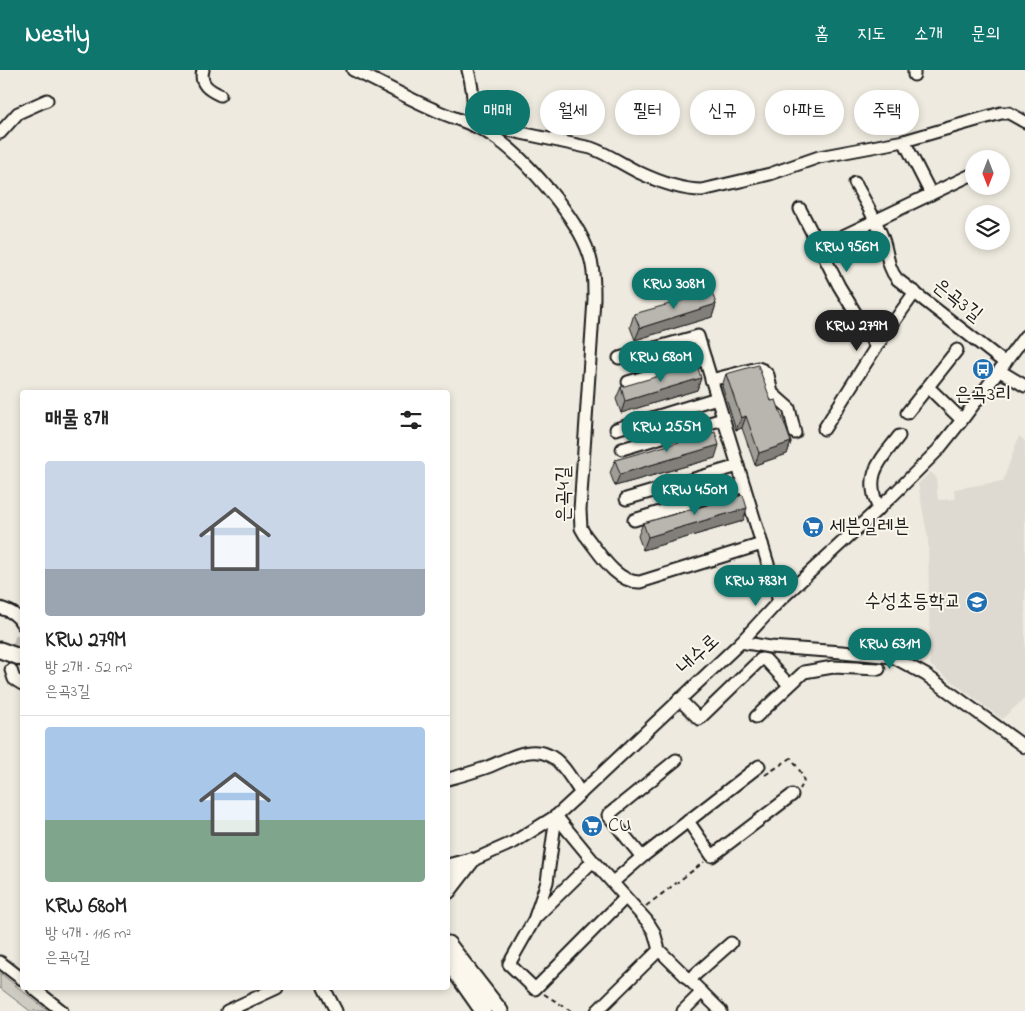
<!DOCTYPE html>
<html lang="ko">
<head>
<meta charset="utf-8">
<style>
  :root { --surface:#fff; --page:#f2f2f2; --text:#222; --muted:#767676; --line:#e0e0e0; --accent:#0f766e }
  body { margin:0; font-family:"Indie Flower","Poor Story",sans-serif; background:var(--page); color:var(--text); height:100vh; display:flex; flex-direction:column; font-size:19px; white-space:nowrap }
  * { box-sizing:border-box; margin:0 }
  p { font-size:16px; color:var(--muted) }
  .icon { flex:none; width:28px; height:28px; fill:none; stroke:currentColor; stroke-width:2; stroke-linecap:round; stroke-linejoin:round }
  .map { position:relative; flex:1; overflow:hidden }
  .panel { position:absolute; left:20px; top:320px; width:430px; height:600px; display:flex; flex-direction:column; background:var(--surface); border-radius:5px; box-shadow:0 2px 8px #0003 }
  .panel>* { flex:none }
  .banner { position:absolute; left:465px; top:20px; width:475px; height:45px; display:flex; gap:10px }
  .needle { width:32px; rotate:180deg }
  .tools { position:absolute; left:965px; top:80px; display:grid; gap:10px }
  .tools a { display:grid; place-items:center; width:45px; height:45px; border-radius:50%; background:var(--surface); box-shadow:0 2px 8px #0003; font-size:25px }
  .price { position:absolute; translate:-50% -42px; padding:0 11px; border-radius:18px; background:var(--accent); color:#fff; font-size:16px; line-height:32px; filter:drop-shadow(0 1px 2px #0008) }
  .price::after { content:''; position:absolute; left:50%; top:30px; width:15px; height:11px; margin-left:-8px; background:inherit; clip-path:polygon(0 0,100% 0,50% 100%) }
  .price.active { background:#222; color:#fff }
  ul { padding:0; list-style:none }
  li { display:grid; align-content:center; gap:10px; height:265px; padding:0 25px }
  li+li { border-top:1px solid var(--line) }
  li span { display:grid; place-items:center; height:155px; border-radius:5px; color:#555 }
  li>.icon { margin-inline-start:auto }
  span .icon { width:90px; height:90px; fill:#fffc; stroke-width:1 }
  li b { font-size:21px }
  h2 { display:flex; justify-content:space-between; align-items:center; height:60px; padding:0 25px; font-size:21px }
  .tag { padding:0 18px; border-radius:22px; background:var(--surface); box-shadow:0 2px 8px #0003; font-size:18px; line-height:45px }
  .tag.active { background:var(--accent); color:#fff }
  header { display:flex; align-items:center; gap:30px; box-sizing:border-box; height:70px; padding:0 25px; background:var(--accent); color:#fff }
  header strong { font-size:24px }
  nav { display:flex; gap:28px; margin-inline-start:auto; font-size:18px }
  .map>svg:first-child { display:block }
  .built { fill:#dedad1 }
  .green { fill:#ceccc2; stroke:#75746f }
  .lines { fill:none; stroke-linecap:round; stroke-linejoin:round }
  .minor-tunnel { stroke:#c4c1b8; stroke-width:11; stroke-dasharray:11 5.5; stroke-linecap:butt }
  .minor-casing { stroke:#1c1c1c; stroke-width:15 }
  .major-casing { stroke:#1c1c1c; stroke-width:19 }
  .path { stroke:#1c1c1c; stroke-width:2; stroke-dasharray:5 4; stroke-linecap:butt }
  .minor { stroke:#fbf7ec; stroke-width:11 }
  .major { stroke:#fbf7ec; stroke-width:15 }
  .wall { fill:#9f9d96; stroke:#1c1c1c }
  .shaded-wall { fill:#827f7a; stroke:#1c1c1c }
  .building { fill:#b9b6af; stroke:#1c1c1c }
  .labels { text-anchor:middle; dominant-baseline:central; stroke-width:4; stroke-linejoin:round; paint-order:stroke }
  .street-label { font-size:20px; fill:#1c1c1c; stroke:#fbf7ec }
  .poi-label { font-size:20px; fill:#1c1c1c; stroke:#fbf7ec; text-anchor:start }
</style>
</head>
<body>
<header>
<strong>Nestly</strong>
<nav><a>홈</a><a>지도</a><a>소개</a><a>문의</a></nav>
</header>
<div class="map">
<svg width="1025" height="941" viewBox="0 0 1025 941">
  <rect width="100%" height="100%" fill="#eeeadf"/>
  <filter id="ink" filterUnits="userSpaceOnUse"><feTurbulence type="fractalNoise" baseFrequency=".02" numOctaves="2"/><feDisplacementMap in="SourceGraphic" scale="10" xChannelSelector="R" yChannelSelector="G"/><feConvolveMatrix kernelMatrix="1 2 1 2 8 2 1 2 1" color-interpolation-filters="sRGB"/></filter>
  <g filter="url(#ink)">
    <path class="built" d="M1019 366 1025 371V628L1002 649 930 595 928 469 918 414 930 402 936 407 938 430 955 429 954 419 1003 411Z"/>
    <path class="green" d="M0 903 48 941H30L0 918Z"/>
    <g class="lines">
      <path class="minor-tunnel" d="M13 593 22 563"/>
      <g class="minor-casing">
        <g id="minor">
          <path d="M203 0C199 14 209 20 220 25"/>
          <path d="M353 0C381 13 407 28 435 40 454 49 474 53 491 65 523 85 577 147 589 184 594 198 594 214 594 229L580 440 581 458 585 465C599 482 616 513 640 512L762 474 779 531"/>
          <path d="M468 0C473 18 475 36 472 55"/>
          <path d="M914 0V5"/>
          <path d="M479 54 591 78C608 84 622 94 638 102 657 111 681 120 702 120L770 104 819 87 904 71 1001 43H1009L1025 52"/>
          <path d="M0 63 18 43 47 30"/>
          <path d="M904 71 931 124"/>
          <path d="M855 113C865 131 876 150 883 169 888 183 887 197 897 209L1005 293"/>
          <path d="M800 139 839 216 876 277"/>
          <path d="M820 177 973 104"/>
          <path d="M619 288 698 266 762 474"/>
          <path d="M1000 301 1025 316"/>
          <path d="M711 310 758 298 763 300 768 305 772 323 789 338 795 363"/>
          <path d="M628 312 705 289"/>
          <path d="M928 317 962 350"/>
          <path d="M907 343 957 280"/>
          <path d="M616 359 717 328"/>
          <path d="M824 359 876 277 915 222"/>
          <path d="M622 379 723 349"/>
          <path d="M626 429 738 396"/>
          <path d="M879 439C863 405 880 391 899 366"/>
          <path d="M634 450 744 416"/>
          <path d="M0 538C10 541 17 544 22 554"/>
          <path d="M741 572 770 577 842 582 893 587 926 605 1025 677"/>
          <path d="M11 600 14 609 22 614"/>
          <path d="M679 629 699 649 761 589 766 590 789 615"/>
          <path d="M756 647 804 602 833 597 879 599"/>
          <path d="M448 709C460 706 473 702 485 698 505 691 530 673 552 687 564 694 573 712 581 723"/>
          <path d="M556 746 593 791 647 851 654 862 659 880 721 941"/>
          <path d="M688 751 712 786 792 725"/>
          <path d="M642 787 608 745 676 690"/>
          <path d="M593 791 535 848 509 894 535 919 625 828"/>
          <path d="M448 806 471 791 514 772 556 746 581 723 741 572 779 531 892 426 938 380 962 350 1025 266"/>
          <path d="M613 812 642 787 759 696"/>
          <path d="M535 847 547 812 556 746"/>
          <path d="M0 892 22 909"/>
          <path d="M689 910 731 873"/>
          <path d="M33 918 62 941"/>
          <path d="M324 918 336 941"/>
          <path d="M227 941 277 918"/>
          <path d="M597 941 659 880"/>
          <path d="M683 941 702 922"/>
        </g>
      </g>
      <g class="major-casing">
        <g id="major">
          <path d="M0 580 22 588"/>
          <path d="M448 797 471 791"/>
          <path d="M448 821 471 791"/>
          <path d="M448 874 500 941"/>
          <path d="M448 891 483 941"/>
        </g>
      </g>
      <g class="path">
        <path d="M765 705 791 688 802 704 804 712 800 719"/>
        <path d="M646 836 704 792"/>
        <path d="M544 924 571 941"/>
      </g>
      <use href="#minor" class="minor"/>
      <use href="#major" class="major"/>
    </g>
    <g class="wall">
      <path d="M716 234 712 247 635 270 630 257 634 244Z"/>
      <path d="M726 304 771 331 791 372 787 384 755 395 742 358 736 360 722 316Z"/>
      <path d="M701 308 697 320 621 343 616 329 621 317Z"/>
      <path d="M715 388 615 416 610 403 615 390Z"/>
      <path d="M743 451 643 480 638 466 643 453Z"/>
    </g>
    <g class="shaded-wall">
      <path d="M716 234 712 247 635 270 640 258Z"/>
      <path d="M701 308 697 320 621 343 625 331Z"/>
      <path d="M746 346 742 358 736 360 741 348Z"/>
      <path d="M791 372 787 384 755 395 759 383Z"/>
      <path d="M719 375 715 388 615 416 620 404Z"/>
      <path d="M747 438 743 451 643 480 648 467Z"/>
    </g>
    <g class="building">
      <path d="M712 222 716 234 640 258 634 244Z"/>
      <path d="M697 295 701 308 625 331 621 317Z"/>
      <path d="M758 295 771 331 776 330 791 372 759 383 746 346 741 348 726 304Z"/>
      <path d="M715 362 719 375 620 404 615 390Z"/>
      <path d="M743 425 747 438 648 467 643 453Z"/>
    </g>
  </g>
  <defs>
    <g id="bus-disc" transform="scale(1.125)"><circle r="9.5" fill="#1f6fb2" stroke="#fbf7ec"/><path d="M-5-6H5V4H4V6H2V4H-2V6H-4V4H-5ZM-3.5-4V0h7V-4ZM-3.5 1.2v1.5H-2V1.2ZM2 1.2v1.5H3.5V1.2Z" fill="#fff"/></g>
    <g id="supermarket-disc" transform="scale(1.125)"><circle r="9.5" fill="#1f6fb2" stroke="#fbf7ec"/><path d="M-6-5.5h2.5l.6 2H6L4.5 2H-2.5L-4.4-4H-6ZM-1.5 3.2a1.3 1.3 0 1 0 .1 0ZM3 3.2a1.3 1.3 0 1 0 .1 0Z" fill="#fff"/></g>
    <g id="school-disc" transform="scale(1.125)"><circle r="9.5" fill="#1f6fb2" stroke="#fbf7ec"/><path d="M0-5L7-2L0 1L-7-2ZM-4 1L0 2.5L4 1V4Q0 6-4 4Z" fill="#fff"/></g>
  </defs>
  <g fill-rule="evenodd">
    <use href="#bus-disc" x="983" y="299"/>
    <use href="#supermarket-disc" x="813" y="457"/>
    <use href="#school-disc" x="977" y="532"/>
    <use href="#supermarket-disc" x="592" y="756"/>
  </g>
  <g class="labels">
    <g class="street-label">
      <text transform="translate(957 231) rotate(38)">은곡3길</text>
      <text transform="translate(564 424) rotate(-90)">은곡4길</text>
      <text transform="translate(699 585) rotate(-43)">내수로</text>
    </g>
    <g class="poi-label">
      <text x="983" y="325" text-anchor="middle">은곡3리</text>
      <text x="829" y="457">세븐일레븐</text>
      <text x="961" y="532" text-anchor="end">수성초등학교</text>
      <text x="608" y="756">CU</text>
    </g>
  </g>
</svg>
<div class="tools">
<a><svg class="needle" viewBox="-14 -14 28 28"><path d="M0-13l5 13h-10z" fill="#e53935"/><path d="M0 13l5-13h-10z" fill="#767676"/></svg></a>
<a><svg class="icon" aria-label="layers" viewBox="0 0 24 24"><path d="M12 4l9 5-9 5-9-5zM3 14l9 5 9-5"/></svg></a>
</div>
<b class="price" style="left:847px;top:203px">KRW 956M</b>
<b class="price" style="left:674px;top:240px">KRW 308M</b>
<b class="price active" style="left:857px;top:282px">KRW 279M</b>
<b class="price" style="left:661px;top:313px">KRW 680M</b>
<b class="price" style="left:667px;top:383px">KRW 255M</b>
<b class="price" style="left:695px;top:446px">KRW 450M</b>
<b class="price" style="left:756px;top:537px">KRW 783M</b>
<b class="price" style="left:890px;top:600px">KRW 631M</b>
<div class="banner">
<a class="tag active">매매</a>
<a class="tag">월세</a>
<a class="tag">필터</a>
<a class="tag">신규</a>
<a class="tag">아파트</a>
<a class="tag">주택</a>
</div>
<section class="panel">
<h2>매물 8개<svg class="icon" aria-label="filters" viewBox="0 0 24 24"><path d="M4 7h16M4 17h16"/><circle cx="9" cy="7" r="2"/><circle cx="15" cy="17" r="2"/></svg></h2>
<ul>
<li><span style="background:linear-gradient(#c9d6e8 70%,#9aa5b1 0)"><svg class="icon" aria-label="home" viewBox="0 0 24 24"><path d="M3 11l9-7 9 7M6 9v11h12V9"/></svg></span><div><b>KRW 279M</b><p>방 2개 · 52 m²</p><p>은곡3길</p></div></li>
<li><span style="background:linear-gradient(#a9c7e8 60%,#7fa58c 0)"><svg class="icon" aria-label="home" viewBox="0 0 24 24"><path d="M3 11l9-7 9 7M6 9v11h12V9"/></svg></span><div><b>KRW 680M</b><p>방 4개 · 116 m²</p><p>은곡4길</p></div></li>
</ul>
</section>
</div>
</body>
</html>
